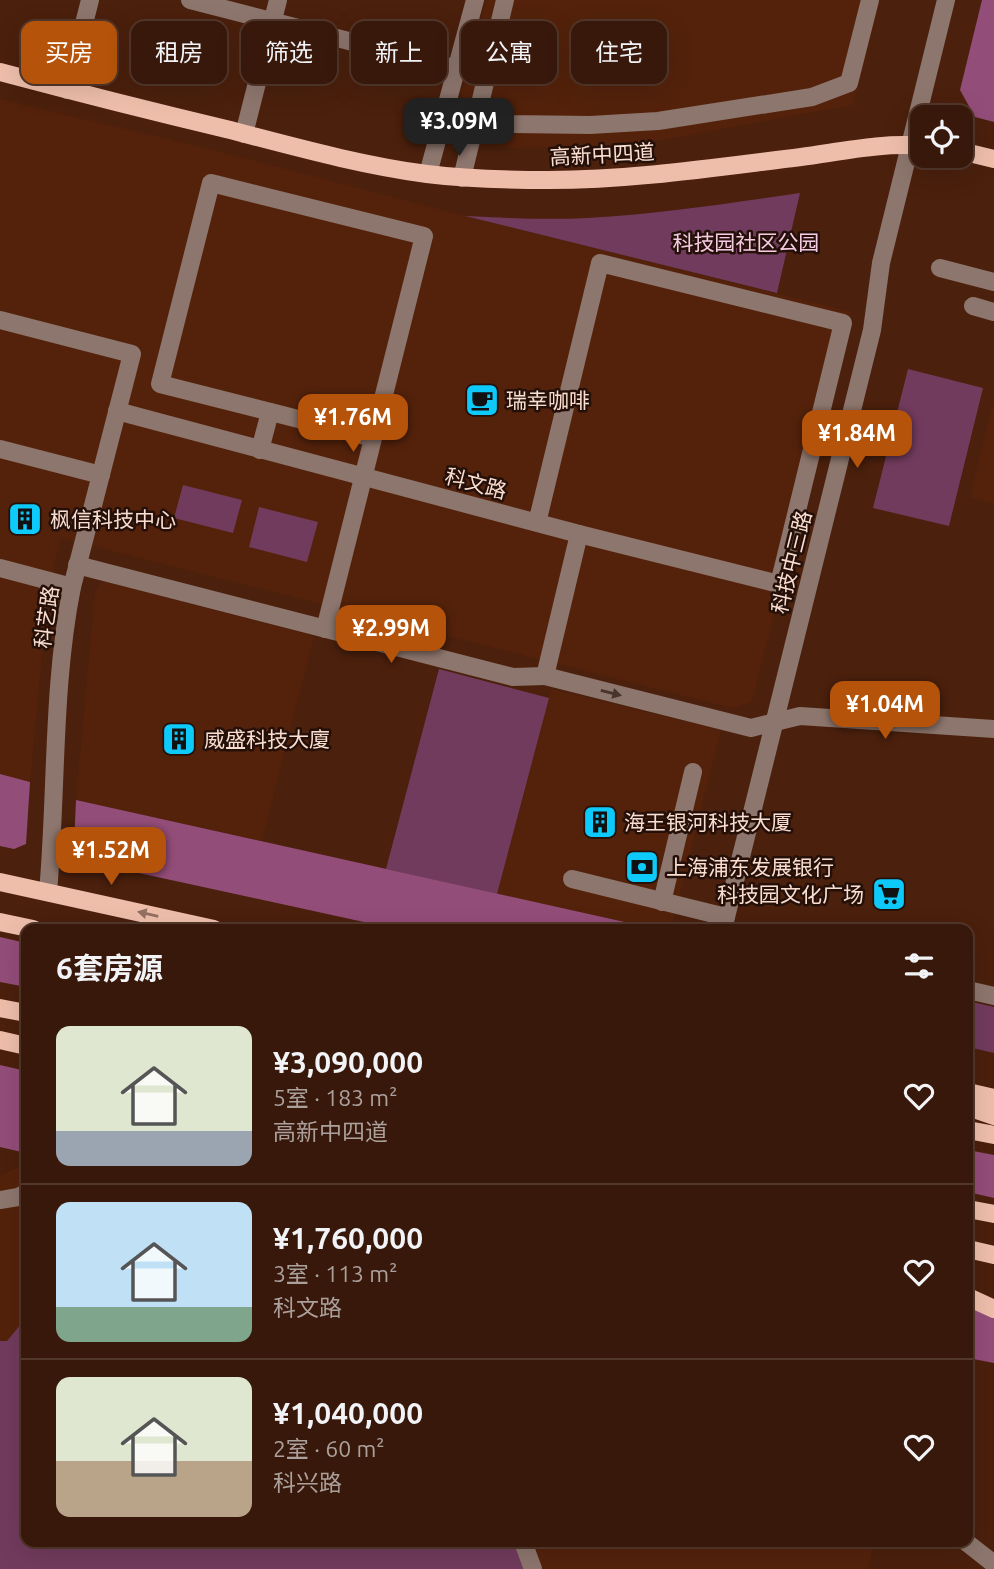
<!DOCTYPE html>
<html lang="zh">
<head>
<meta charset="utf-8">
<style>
  :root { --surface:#38180a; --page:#432518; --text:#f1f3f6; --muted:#aba09c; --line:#52372b; --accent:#b45309 }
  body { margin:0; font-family:Ubuntu,"Noto Sans SC",sans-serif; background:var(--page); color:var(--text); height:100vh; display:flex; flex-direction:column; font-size:26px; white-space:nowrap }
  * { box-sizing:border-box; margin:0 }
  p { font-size:23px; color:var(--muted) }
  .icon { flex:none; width:38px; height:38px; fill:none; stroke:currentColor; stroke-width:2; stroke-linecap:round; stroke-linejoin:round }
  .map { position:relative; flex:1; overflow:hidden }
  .sheet { position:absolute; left:21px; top:924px; width:952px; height:623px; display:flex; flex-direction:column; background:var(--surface); border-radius:14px; box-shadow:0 7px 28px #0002,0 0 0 2px var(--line) }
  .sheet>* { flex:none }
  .banner { position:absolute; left:21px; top:21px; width:952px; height:63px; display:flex; gap:14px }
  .buttons { position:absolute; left:910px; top:105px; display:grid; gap:14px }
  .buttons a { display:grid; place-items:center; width:63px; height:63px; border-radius:14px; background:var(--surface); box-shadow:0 7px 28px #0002,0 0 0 2px var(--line); font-size:35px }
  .price { position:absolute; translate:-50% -60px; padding:0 16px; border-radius:14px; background:var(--accent); color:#fff; font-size:23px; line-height:46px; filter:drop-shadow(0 2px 4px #0008) }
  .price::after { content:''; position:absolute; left:50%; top:42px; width:21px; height:16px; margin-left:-10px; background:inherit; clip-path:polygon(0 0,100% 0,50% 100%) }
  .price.active { background:#222; color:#fff }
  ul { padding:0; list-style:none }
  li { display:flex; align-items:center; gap:21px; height:175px; padding:0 35px }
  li+li { border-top:2px solid var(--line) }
  li span { display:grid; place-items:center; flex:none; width:196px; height:140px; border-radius:14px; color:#555 }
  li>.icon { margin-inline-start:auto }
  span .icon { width:84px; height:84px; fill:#fffc; stroke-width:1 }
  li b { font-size:30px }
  h2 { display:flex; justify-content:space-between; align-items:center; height:84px; padding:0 35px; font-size:30px }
  .tag { padding:0 24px; border-radius:14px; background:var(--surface); box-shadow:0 7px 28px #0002,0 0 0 2px var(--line); font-size:24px; line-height:63px }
  .tag.active { background:var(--accent); color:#fff }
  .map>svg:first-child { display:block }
  .built { fill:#54220b }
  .green { fill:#713b5d }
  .forest { fill:#934d79 }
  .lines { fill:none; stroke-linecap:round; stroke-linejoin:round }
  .minor { stroke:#8d766d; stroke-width:18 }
  .major { stroke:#eebeab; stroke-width:18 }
  .oneway { fill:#49342b }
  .oneway2 { fill:#937062 }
  .labels { text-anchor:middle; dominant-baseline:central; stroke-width:5; stroke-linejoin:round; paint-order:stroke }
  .street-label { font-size:21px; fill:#faddd1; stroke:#241008 }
  .park-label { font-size:21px; fill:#f4cbe2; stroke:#241008 }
  .poi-label { font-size:21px; fill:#faddd1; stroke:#241008; text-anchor:start }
</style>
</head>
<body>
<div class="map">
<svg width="994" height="1569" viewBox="0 0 994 1569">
  <rect width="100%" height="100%" fill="#4b200d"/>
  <g class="built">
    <path d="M486 0H880L853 105 623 147 447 148Z"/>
    <path d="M0 99 209 149 465 216 851 312 752 702 732 708 61 538 48 592 30 782 0 774Z"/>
    <path d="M994 400V504L970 497Z"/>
    <path d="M103 581 314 636 262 841 76 800 95 591Z"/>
    <path d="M551 689 721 730 671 929H656L497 894Z"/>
    <path d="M26 1164V1542H873L869 1569H0V1176Z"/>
  </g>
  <g class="green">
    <path d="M800 193 777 293 465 216C506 218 547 220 588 218 659 214 730 203 800 193Z"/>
    <path d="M908 369 983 388 949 526 873 508Z"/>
    <path d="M183 485 242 500 233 533 174 518Z"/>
    <path d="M259 507 318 522 307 562 249 547Z"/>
    <path d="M439 669 549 698 497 894 386 869Z"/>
    <path d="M968 1001 994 1007V1053L968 1047Z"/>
    <path d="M26 1318V1542H515L525 1569H0V1341H7Z"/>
  </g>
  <g class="forest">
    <path d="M982 0H994V122L975 117 960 90Z"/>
    <path d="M0 774 30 782 26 844 14 849 0 846Z"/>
    <path d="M76 800 656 929H396L79 860 74 846Z"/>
    <path d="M0 937 26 943V987L0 982Z"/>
    <path d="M0 1065 26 1071V1153L0 1147Z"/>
    <path d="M968 1150 994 1155V1198L968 1192Z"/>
    <path d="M968 1298 994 1311V1363L968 1358Z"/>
  </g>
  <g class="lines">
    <g class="minor">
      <path d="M190 0 457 69"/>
      <path d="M67 90 90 0"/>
      <path d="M476 120 512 124 590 125 658 121 812 97 849 83 870 0"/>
      <path d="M244 134 278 0"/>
      <path d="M428 174 475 0"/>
      <path d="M462 178 505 0"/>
      <path d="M940 268 994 282"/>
      <path d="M973 306 994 312"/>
      <path d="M0 320 132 354 72 587C52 687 57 791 48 892"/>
      <path d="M117 411 579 534 779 584 843 323 600 263 537 523"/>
      <path d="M0 449 101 475"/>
      <path d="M260 450 270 412"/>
      <path d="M77 565 513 677 545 676 579 534"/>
      <path d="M0 568 72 587"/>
      <path d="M325 629C358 498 391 367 424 236L211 183 160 384 373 438"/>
      <path d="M545 676 751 728 800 716 994 729"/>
      <path d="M572 879 726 917"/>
      <path d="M662 902 693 772"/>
      <path d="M723 929 872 330 881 263 946 0"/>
      <path d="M968 990 994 996"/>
      <path d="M0 1200 18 1197 26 1193"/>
      <path d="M523 1542 533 1569"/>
      <path d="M966 1542 994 1564"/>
    </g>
    <g class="major">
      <path d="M0 72C75 92 150 111 226 129 292 146 359 165 427 174 467 179 508 180 549 180 633 180 718 167 801 157 839 152 885 142 922 146"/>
      <path d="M961 151 994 159"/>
      <path d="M0 882 214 929"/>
      <path d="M0 922 33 929"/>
      <path d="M0 1008 26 1013"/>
      <path d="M0 1040 26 1046"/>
      <path d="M968 1092 994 1098"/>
      <path d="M968 1107 994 1116"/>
      <path d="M968 1130 994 1135"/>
      <path d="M968 1209 994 1214"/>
      <path d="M968 1249 994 1255"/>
      <path d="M968 1297 994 1309"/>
    </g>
  </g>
  <defs><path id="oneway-solid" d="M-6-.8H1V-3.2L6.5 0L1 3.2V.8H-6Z" transform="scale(1.75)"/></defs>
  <use class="oneway" href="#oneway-solid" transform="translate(611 693) rotate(14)"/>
  <use class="oneway2" href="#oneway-solid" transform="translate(148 914) rotate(-167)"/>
  <defs>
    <g id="cafe-square" transform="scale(1.75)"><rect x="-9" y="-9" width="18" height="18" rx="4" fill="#0dcafa" stroke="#241008"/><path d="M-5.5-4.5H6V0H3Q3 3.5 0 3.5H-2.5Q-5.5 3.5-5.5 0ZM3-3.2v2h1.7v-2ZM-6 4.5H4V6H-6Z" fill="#111"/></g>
    <g id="building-square" transform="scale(1.75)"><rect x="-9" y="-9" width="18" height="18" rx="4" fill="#0dcafa" stroke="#241008"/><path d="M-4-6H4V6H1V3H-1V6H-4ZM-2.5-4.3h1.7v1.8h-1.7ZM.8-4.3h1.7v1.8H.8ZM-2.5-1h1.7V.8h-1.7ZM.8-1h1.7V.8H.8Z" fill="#111"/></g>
    <g id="bank-square" transform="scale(1.75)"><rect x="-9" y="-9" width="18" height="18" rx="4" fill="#0dcafa" stroke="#241008"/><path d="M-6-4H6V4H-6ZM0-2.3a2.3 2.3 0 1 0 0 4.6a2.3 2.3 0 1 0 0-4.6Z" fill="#111"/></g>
    <g id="supermarket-square" transform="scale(1.75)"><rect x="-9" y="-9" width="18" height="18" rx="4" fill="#0dcafa" stroke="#241008"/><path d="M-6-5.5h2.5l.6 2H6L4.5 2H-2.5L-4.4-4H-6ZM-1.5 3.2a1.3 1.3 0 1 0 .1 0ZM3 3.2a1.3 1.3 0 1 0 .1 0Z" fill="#111"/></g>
  </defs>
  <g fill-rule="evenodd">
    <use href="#cafe-square" x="482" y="400"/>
    <use href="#building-square" x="25" y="519"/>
    <use href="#building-square" x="179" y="739"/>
    <use href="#building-square" x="600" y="822"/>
    <use href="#bank-square" x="642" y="867"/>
    <use href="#supermarket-square" x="889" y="894"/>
  </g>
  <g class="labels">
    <g class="street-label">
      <text transform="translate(602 154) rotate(-3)">高新中四道</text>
      <text transform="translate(476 483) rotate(15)">科文路</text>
      <text transform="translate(791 562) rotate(-76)">科技中三路</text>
      <text transform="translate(46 617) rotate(-82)">科艺路</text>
    </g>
    <g class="park-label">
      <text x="746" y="242">科技园社区公园</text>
    </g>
    <g class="poi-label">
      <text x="506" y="400">瑞幸咖啡</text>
      <text x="50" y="519">枫信科技中心</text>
      <text x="204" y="739">威盛科技大廈</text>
      <text x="624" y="822">海王银河科技大厦</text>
      <text x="666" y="867">上海浦东发展银行</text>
      <text x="864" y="894" text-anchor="end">科技园文化广场</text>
    </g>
  </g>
</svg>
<div class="buttons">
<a><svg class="icon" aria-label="locate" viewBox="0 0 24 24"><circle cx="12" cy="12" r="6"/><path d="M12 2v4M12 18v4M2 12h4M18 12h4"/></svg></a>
</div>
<b class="price active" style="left:459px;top:158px">¥3.09M</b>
<b class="price" style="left:353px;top:454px">¥1.76M</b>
<b class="price" style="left:857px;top:470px">¥1.84M</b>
<b class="price" style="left:391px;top:665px">¥2.99M</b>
<b class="price" style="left:885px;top:741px">¥1.04M</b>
<b class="price" style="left:111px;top:887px">¥1.52M</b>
<div class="banner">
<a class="tag active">买房</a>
<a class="tag">租房</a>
<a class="tag">筛选</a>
<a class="tag">新上</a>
<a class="tag">公寓</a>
<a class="tag">住宅</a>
</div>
<section class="sheet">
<h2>6套房源<svg class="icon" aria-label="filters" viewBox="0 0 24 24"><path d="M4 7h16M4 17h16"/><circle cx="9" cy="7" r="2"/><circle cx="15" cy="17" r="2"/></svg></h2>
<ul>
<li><span style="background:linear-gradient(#dfe7d0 75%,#9aa5b1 0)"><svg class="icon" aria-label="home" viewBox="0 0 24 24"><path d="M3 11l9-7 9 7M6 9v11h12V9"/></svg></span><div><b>¥3,090,000</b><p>5室 · 183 m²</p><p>高新中四道</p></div><svg class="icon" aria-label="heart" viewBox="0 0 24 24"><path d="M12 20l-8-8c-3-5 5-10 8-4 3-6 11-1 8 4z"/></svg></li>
<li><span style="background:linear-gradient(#bfe0f5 75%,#7fa58c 0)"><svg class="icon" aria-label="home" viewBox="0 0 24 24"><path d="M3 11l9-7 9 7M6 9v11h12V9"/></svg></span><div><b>¥1,760,000</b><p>3室 · 113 m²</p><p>科文路</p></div><svg class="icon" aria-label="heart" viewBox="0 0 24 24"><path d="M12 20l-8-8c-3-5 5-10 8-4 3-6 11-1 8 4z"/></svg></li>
<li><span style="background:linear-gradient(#dfe7d0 60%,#b9a48a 0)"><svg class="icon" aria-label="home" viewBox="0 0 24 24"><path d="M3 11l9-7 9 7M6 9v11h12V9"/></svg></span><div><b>¥1,040,000</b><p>2室 · 60 m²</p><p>科兴路</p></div><svg class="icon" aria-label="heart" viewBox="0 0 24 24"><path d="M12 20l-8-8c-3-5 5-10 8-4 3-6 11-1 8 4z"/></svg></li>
</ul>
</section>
</div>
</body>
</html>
